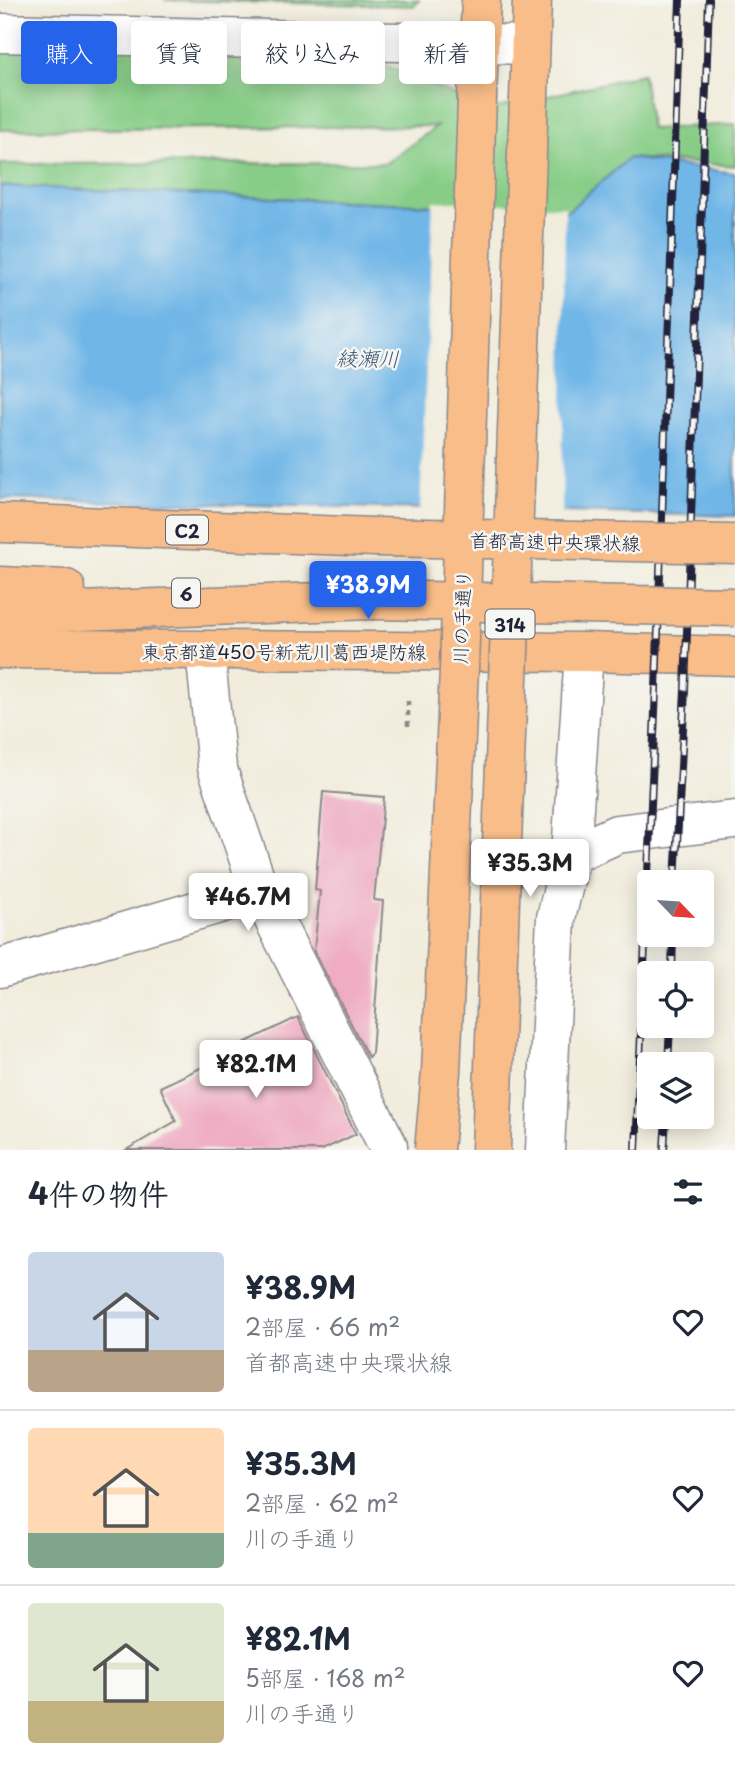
<!DOCTYPE html>
<html lang="ja">
<head>
<meta charset="utf-8">
<style>
  :root { --surface:#fff; --page:#f6f6f7; --text:#1f2937; --muted:#747a83; --line:#e0e1e3; --accent:#2563eb }
  body { margin:0; font-family:"Playpen Sans","Klee One",sans-serif; background:var(--page); color:var(--text); height:100vh; display:flex; flex-direction:column; font-size:26px; white-space:nowrap }
  * { box-sizing:border-box; margin:0 }
  p { font-size:23px; color:var(--muted) }
  .icon { flex:none; width:38px; height:38px; fill:none; stroke:currentColor; stroke-width:2; stroke-linecap:round; stroke-linejoin:round }
  .map { position:relative; height:1150px; overflow:hidden }
  .drawer { display:flex; flex-direction:column; background:var(--surface); flex:1 }
  .drawer>* { flex:none }
  .banner { position:absolute; left:21px; top:21px; width:693px; height:63px; display:flex; gap:14px }
  .needle { width:46px; rotate:115deg }
  .buttons { position:absolute; left:637px; top:870px; display:grid; gap:14px }
  .buttons a { display:grid; place-items:center; width:77px; height:77px; border-radius:7px; background:var(--surface); box-shadow:0 4px 18px #0003; font-size:35px }
  .price { position:absolute; translate:-50% -60px; padding:0 16px; border-radius:7px; background:#fff; color:#222; font-size:23px; line-height:46px; filter:drop-shadow(0 2px 4px #0008) }
  .price::after { content:''; position:absolute; left:50%; top:42px; width:21px; height:16px; margin-left:-10px; background:inherit; clip-path:polygon(0 0,100% 0,50% 100%) }
  .price.selected { background:var(--accent); color:#fff }
  ul { padding:0; list-style:none }
  li { display:flex; align-items:center; gap:21px; height:175px; padding:0 28px }
  li+li { border-top:2px solid var(--line) }
  li span { display:grid; place-items:center; flex:none; width:196px; height:140px; border-radius:7px; color:#555 }
  li>.icon { margin-inline-start:auto }
  span .icon { width:84px; height:84px; fill:#fffc; stroke-width:1 }
  li b { font-size:30px }
  h2 { display:flex; justify-content:space-between; align-items:center; height:84px; padding:0 28px; font-size:30px }
  .pill { padding:0 24px; border-radius:7px; background:var(--surface); box-shadow:0 4px 18px #0003; font-size:24px; line-height:63px }
  .pill.selected { background:var(--accent); color:#fff }
  .map>svg:first-child { display:block }
  .green { fill:#87cd87; stroke:#547861; stroke-width:2 }
  .water { fill:#6fb6e7; stroke:#486c91; stroke-width:2 }
  .pier { fill:#f1ecdb }
  .building { fill:#efacc3 }
  .lines { fill:none; stroke-linecap:round; stroke-linejoin:round }
  .minor-casing { stroke:#8a878b; stroke-width:41 }
  .major-casing { stroke:#8a878b; stroke-width:41 }
  .highway-casing { stroke:#8a878b; stroke-width:41 }
  .path { stroke:#8a878b; stroke-width:4.5; stroke-dasharray:5 5; stroke-linecap:butt }
  .minor { stroke:#fff; stroke-width:38 }
  .major { stroke:#f8bd89; stroke-width:38 }
  .highway { stroke:#f8bd89; stroke-width:38 }
  .rail-casing { stroke:#22223b; stroke-width:8 }
  .rail { stroke:#f6f6f2; stroke-width:5; stroke-dasharray:16; stroke-linecap:butt }
  .major-bridge-casing { stroke:#8a878b; stroke-width:41; stroke-linecap:butt }
  .highway-bridge-casing { stroke:#8a878b; stroke-width:41; stroke-linecap:butt }
  .major-bridge { stroke:#f8bd89; stroke-width:38 }
  .highway-bridge { stroke:#f8bd89; stroke-width:38 }
  .labels { text-anchor:middle; dominant-baseline:central; stroke-width:5; stroke-linejoin:round; paint-order:stroke }
  .shield { fill:#f6f6f2; stroke:#626272; stroke-width:2 }
  .shield-label { font-size:18px; font-weight:bold; fill:#22223b }
  .street-label { font-size:19px; fill:#22223b; stroke:#f6f6f2 }
  .water-label { font-size:21px; font-style:italic; fill:#3d5677; stroke:#f6f6f2 }
</style>
</head>
<body>
<div class="map">
<svg width="735" height="1150" viewBox="0 0 735 1150">
  <rect width="100%" height="100%" fill="#f6f6f2"/>
  <filter id="ink" filterUnits="userSpaceOnUse"><feTurbulence type="fractalNoise" baseFrequency=".0143" numOctaves="2"/><feDisplacementMap in="SourceGraphic" scale="14" xChannelSelector="R" yChannelSelector="G"/><feConvolveMatrix kernelMatrix="1 2 1 2 8 2 1 2 1" color-interpolation-filters="sRGB"/></filter>
  <filter id="wash" filterUnits="userSpaceOnUse"><feTurbulence type="fractalNoise" baseFrequency=".00686" numOctaves="4" result="noise"/><feDisplacementMap in="SourceGraphic" scale="28" xChannelSelector="R" yChannelSelector="G"/><feGaussianBlur stdDeviation="1.57" result="paint"/><feColorMatrix in="noise" values="0 0 0 0 0 0 0 0 0 0 0 0 0 0 0 0 0 1.4 0 .05"/><feComposite in="paint" operator="in"/></filter>
  <g filter="url(#wash)">
    <rect width="100%" height="100%" fill="#f1ecdb"/>
    <g class="green">
      <path d="M164 0H419L414 6Z"/>
      <path d="M0 41 372 47 383 64 488 110 643 74 651 129 735 124V166L629 158 568 211 0 186V164L386 163 437 126 0 130Z"/>
    </g>
    <path class="water" d="M629 158 735 173V516L0 499V186L568 211Z"/>
    <path class="pier" d="M433 201 565 207 562 515 420 512Z"/>
    <g id="blocks">
      <g class="building">
        <path d="M323 792 384 797 374 900 383 901 372 1053 368 1057 314 951 320 891 315 890Z"/>
        <path d="M298 1017 356 1134 322 1150H126L176 1121 160 1087 226 1056 225 1052Z"/>
      </g>
    </g>
  </g>
  <g filter="url(#ink)">
    <use href="#blocks" fill-opacity="0" stroke="#8a878b" stroke-width="2"/>
    <g class="lines">
      <g class="minor-casing">
        <g id="minor">
          <path d="M0 33 530 45"/>
          <path d="M205 651 217 767 260 892"/>
          <path d="M571 855 617 834 735 820"/>
          <path d="M0 968 260 892 388 1146V1150"/>
          <path d="M545 1150 556 918 571 855 584 652"/>
        </g>
      </g>
      <g class="major-casing">
        <g id="major">
          <path d="M477 97 481 0"/>
          <path d="M529 98 532 0"/>
          <path d="M0 649 584 652 735 656"/>
        </g>
      </g>
      <g class="highway-casing">
        <g id="highway">
          <path d="M0 523 375 537"/>
          <path d="M0 586 66 589"/>
          <path d="M0 614 372 600"/>
        </g>
      </g>
      <path class="path" d="M408 726V697"/>
      <use href="#minor" class="minor"/>
      <use href="#major" class="major"/>
      <use href="#highway" class="highway"/>
      <g class="rail-casing">
        <g id="rail">
          <path d="M675 882 685 690 709 0"/>
          <path d="M672 973 673 934"/>
          <path d="M668 1064 670 1026"/>
          <path d="M636 1150 656 689 680 0"/>
          <path d="M664 1150 666 1116"/>
        </g>
      </g>
      <use href="#rail" class="rail"/>
      <g class="major-bridge-casing">
        <g id="major-bridge">
          <path d="M434 1150 441 1072 459 669 477 97"/>
          <path d="M491 1150 529 98"/>
        </g>
      </g>
      <g class="highway-bridge-casing">
        <g id="highway-bridge">
          <path d="M375 537 735 544"/>
          <path d="M372 600 735 607"/>
        </g>
      </g>
      <use href="#major-bridge" class="major-bridge"/>
      <use href="#highway-bridge" class="highway-bridge"/>
    </g>
  </g>
  <g class="labels">
    <g class="shield">
      <rect x="166" y="515.5" width="42" height="29" rx="5"/>
      <rect x="172" y="578.5" width="28" height="29" rx="5"/>
      <rect x="485.5" y="609.5" width="49" height="29" rx="5"/>
    </g>
    <g class="shield-label">
      <text x="187" y="530">C2</text>
      <text x="186" y="593">6</text>
      <text x="510" y="624">314</text>
    </g>
    <g class="street-label">
      <text transform="translate(555 541) rotate(1)">首都高速中央環状線</text>
      <text transform="translate(461 617) rotate(-88)">川の手通り</text>
      <text x="284" y="651">東京都道450号新荒川葛西堤防線</text>
    </g>
    <g class="water-label">
      <text transform="translate(368 357) rotate(1)">綾瀬川</text>
    </g>
  </g>
</svg>
<div class="buttons">
<a><svg class="needle" viewBox="-14 -14 28 28"><path d="M0-13l5 13h-10z" fill="#e53935"/><path d="M0 13l5-13h-10z" fill="#747a83"/></svg></a>
<a><svg class="icon" aria-label="locate" viewBox="0 0 24 24"><circle cx="12" cy="12" r="6"/><path d="M12 2v4M12 18v4M2 12h4M18 12h4"/></svg></a>
<a><svg class="icon" aria-label="layers" viewBox="0 0 24 24"><path d="M12 4l9 5-9 5-9-5zM3 14l9 5 9-5"/></svg></a>
</div>
<b class="price selected" style="left:368px;top:621px">¥38.9M</b>
<b class="price" style="left:530px;top:899px">¥35.3M</b>
<b class="price" style="left:248px;top:933px">¥46.7M</b>
<b class="price" style="left:256px;top:1100px">¥82.1M</b>
<div class="banner">
<a class="pill selected">購入</a>
<a class="pill">賃貸</a>
<a class="pill">絞り込み</a>
<a class="pill">新着</a>
</div>
</div>
<section class="drawer">
<h2>4件の物件<svg class="icon" aria-label="filters" viewBox="0 0 24 24"><path d="M4 7h16M4 17h16"/><circle cx="9" cy="7" r="2"/><circle cx="15" cy="17" r="2"/></svg></h2>
<ul>
<li><span style="background:linear-gradient(#c9d6e8 70%,#b9a48a 0)"><svg class="icon" aria-label="home" viewBox="0 0 24 24"><path d="M3 11l9-7 9 7M6 9v11h12V9"/></svg></span><div><b>¥38.9M</b><p>2部屋 · 66 m²</p><p>首都高速中央環状線</p></div><svg class="icon" aria-label="heart" viewBox="0 0 24 24"><path d="M12 20l-8-8c-3-5 5-10 8-4 3-6 11-1 8 4z"/></svg></li>
<li><span style="background:linear-gradient(#ffd9b3 75%,#7fa58c 0)"><svg class="icon" aria-label="home" viewBox="0 0 24 24"><path d="M3 11l9-7 9 7M6 9v11h12V9"/></svg></span><div><b>¥35.3M</b><p>2部屋 · 62 m²</p><p>川の手通り</p></div><svg class="icon" aria-label="heart" viewBox="0 0 24 24"><path d="M12 20l-8-8c-3-5 5-10 8-4 3-6 11-1 8 4z"/></svg></li>
<li><span style="background:linear-gradient(#dfe7d0 70%,#c2b280 0)"><svg class="icon" aria-label="home" viewBox="0 0 24 24"><path d="M3 11l9-7 9 7M6 9v11h12V9"/></svg></span><div><b>¥82.1M</b><p>5部屋 · 168 m²</p><p>川の手通り</p></div><svg class="icon" aria-label="heart" viewBox="0 0 24 24"><path d="M12 20l-8-8c-3-5 5-10 8-4 3-6 11-1 8 4z"/></svg></li>
</ul>
</section>
</body>
</html>
